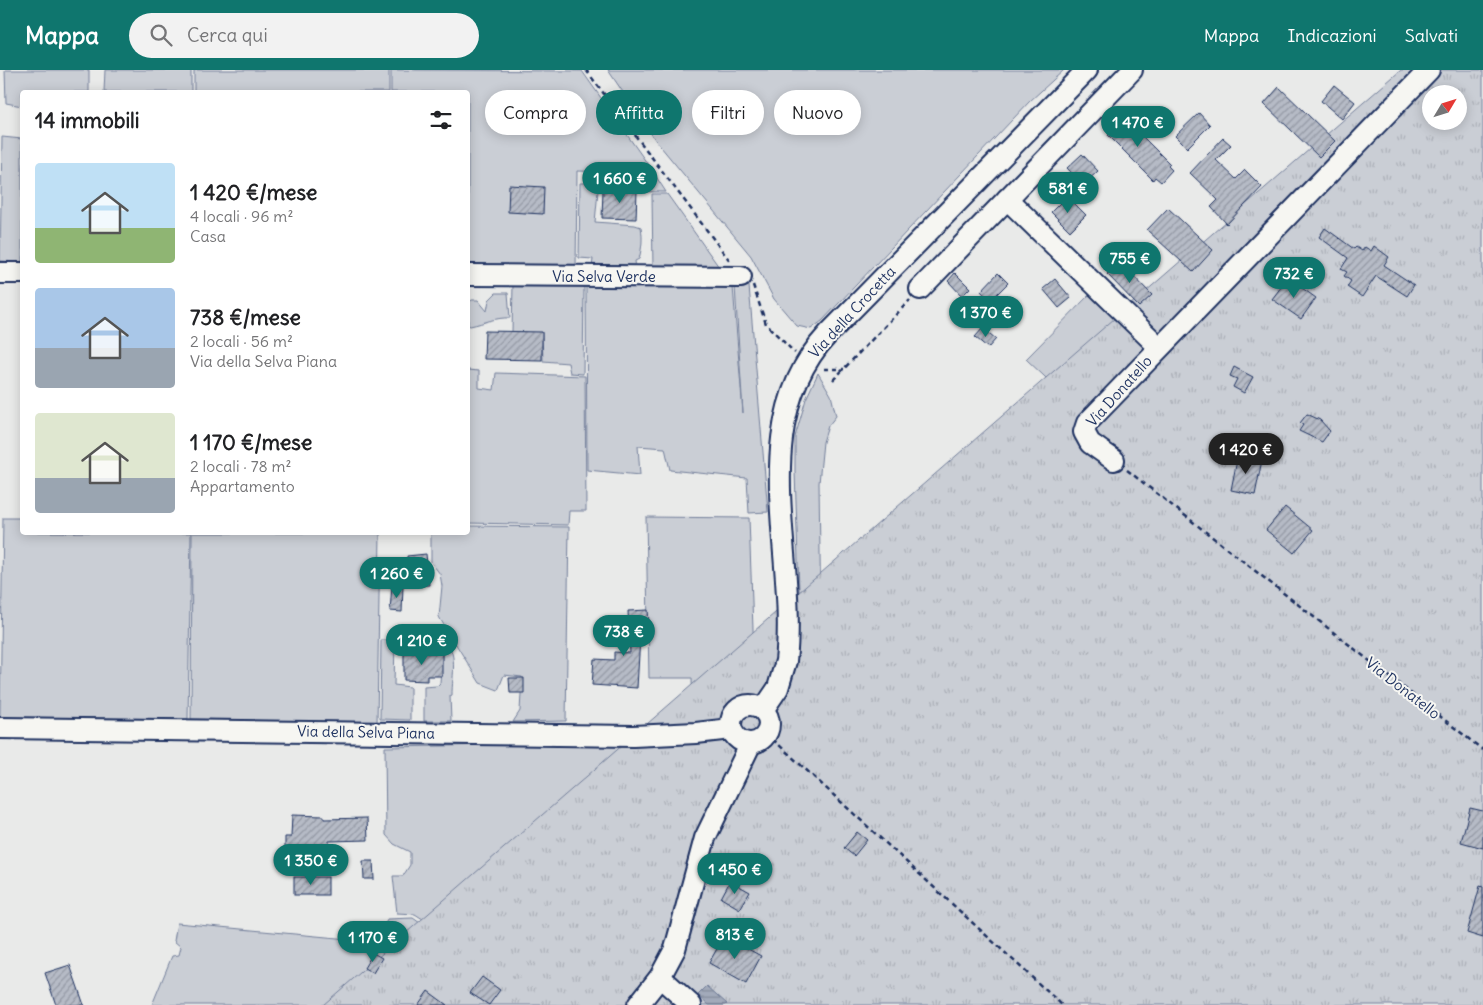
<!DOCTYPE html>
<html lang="it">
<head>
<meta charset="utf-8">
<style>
  :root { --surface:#fff; --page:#f2f2f2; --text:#202124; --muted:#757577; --accent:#0f766e }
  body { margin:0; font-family:Delius,sans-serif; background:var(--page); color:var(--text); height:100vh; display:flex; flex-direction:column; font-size:19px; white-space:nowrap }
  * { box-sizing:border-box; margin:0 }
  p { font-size:16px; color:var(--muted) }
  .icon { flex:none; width:28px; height:28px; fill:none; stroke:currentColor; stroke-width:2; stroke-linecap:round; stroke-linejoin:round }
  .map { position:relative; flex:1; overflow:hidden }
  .drawer { position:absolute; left:20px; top:20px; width:450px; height:445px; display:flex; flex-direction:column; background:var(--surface); border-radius:5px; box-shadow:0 2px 12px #0003 }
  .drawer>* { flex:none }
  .banner { position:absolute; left:485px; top:20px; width:475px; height:45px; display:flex; gap:10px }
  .needle { width:32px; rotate:52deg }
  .fabs { position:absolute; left:1422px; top:15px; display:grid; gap:10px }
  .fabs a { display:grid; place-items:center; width:45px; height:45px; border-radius:50%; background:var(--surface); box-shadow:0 2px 12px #0003; font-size:25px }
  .price { position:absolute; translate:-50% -42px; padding:0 11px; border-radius:18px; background:var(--accent); color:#fff; font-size:16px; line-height:32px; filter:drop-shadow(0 1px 2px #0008) }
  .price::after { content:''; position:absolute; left:50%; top:30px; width:15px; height:11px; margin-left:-8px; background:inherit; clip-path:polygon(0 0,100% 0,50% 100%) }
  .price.selected { background:#222; color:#fff }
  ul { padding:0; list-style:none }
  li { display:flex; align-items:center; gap:15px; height:125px; padding:0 15px }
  li span { display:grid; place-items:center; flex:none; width:140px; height:100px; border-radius:5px; color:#555 }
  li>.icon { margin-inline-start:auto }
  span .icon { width:60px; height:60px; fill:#fffc; stroke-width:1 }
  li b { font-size:21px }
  h2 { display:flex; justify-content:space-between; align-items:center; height:60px; padding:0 15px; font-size:21px }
  .chip { padding:0 18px; border-radius:22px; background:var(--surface); box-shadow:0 2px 12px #0003; font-size:18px; line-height:45px }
  .chip.selected { background:var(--accent); color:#fff }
  header { display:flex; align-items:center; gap:30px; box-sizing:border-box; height:70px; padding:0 25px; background:var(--accent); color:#fff }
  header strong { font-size:24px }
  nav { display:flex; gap:28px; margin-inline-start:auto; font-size:18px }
  .search { width:350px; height:45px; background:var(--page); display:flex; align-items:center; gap:12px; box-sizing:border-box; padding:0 18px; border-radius:28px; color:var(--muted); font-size:19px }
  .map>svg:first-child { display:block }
  .green { fill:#caced5; stroke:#727e9a }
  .park { fill:url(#park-tufts); stroke:#727e9a; fill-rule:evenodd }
  .water { fill:url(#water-rules); stroke:#6c7995 }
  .building { fill:url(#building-hatch); stroke:#1b2f5e }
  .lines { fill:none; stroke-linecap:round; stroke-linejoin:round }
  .minor-casing { stroke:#1b2f5e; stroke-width:24 }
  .path { stroke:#1b2f5e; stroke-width:2.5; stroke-dasharray:5 4; stroke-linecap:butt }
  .minor { stroke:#f6f6f2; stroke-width:20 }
  .labels { text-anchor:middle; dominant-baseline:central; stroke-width:4; stroke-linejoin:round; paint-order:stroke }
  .street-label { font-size:15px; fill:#1b2f5e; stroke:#f6f6f2 }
</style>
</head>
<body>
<header>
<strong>Mappa</strong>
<div class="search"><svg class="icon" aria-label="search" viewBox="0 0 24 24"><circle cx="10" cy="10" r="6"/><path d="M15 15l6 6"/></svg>Cerca qui</div>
<nav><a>Mappa</a><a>Indicazioni</a><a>Salvati</a></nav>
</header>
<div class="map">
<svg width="1483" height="935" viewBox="0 0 1483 935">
  <defs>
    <pattern id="park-tufts" width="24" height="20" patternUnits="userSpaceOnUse" patternTransform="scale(1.25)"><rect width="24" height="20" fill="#caced5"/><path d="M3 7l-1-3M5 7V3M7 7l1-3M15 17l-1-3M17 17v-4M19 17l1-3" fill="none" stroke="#adb1b9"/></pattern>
    <pattern id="water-rules" width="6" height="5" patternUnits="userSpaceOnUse" patternTransform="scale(1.25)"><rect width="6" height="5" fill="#a2aaba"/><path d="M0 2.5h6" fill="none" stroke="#838b9a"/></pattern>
    <pattern id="building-hatch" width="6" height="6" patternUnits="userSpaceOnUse" patternTransform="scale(1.25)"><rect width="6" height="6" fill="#b6bbc6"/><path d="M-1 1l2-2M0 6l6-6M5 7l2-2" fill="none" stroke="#9398a4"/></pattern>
  </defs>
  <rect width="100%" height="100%" fill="#e9eae9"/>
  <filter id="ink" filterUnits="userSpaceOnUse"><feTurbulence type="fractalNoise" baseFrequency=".02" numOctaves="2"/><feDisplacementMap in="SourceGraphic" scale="10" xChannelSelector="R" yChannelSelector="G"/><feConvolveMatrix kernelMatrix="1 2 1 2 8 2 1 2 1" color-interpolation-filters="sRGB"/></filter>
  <g filter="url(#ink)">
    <g class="green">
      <path d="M5 0H89V22H22V36L6 33Z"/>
      <path d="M105 0H191V22H104Z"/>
      <rect x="194" y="0" width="195" height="22"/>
      <path d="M391 0 582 1 654 103 577 101 576 200 468 199V22H391Z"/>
      <path d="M608 0H1064L1030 31 822 251 811 259 797 256 774 229 751 186 656 71Z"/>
      <path d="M2 67 22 69V192L0 191Z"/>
      <path d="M589 104 655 105 666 122 598 121 595 152 635 155 641 157C643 168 642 178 639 189L635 191 636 199 592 198 593 189 579 188 580 113H588Z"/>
      <path d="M652 124H667L719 197 653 200Z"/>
      <path d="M513 215 584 216 583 304 570 303 568 293 543 291 542 263 512 262Z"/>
      <path d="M586 216 733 217 743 343 735 216H749L768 442 749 443 747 408 670 400 665 378 638 376 640 405 587 400Z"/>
      <path d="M1095 219 1151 278 1082 342 1026 289Z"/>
      <path d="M496 223H508L510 248C496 247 485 253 470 256L468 255V233L472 230H478L487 241 489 230Z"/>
      <path d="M468 300 479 301V318L494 320 496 303 585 306 586 441H569L568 455 468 453Z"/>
      <path d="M818 303 831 325 836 346 828 356 823 372 819 413 822 624 802 550 799 520 795 401V367L806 329Z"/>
      <path d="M646 447 749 448 755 615 693 655 692 608H649Z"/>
      <path d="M3 448H22V462L191 463 188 649 0 647Z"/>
      <path d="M468 456 569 457 566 651 513 652 520 641 522 607 504 605 498 620 480 613 439 547 442 516 440 504 431 492V463L468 462Z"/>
      <path d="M192 463H380L377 653 191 649Z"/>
      <path d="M443 568C459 582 452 605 452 625L450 626 451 651H424V617L437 616 440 613Z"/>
      <path d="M381 570H395L394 615 410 617V650L380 649Z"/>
      <path d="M727 671 448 865 415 844 397 843 393 806H403L410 795V782L394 774 386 765 385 677Z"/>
      <path d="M413 848 444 870 388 935H152L172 886 179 885 181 877 174 871 177 853 380 872 387 849Z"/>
    </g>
    <path class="park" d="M1401 0H1483V935H323ZM1431 24H1459V51H1431Z"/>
    <path class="water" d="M707 916 727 934 726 935H709L698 925Z"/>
    <g class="building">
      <path d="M1334 15 1355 32 1342 49 1321 31Z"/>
      <path d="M1279 17 1335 71 1319 87 1264 34Z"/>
      <path d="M1199 43 1210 55 1187 78 1175 66Z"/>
      <path d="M1116 44 1121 50 1123 47 1170 94 1168 96 1172 100 1161 112 1155 107 1153 110 1108 65 1110 63 1104 57Z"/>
      <path d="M1223 68 1231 75 1216 90 1236 109 1245 100 1262 117 1227 154 1211 137 1218 130 1190 103Z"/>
      <path d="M1082 84 1098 101 1083 115 1067 98Z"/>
      <path d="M509 115 544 117 543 144 508 142Z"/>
      <path d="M603 120 637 121 636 149 602 148Z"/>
      <path d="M1067 126 1086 145 1070 161 1051 142Z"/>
      <path d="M1168 138 1213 180 1193 202 1147 160Z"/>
      <path d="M1325 158 1354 179 1356 177 1362 181 1365 177 1371 181 1374 176 1389 187 1384 195 1414 215 1407 226 1376 206 1362 227 1347 217 1351 211 1344 206 1347 202 1341 199 1348 188 1319 167Z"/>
      <path d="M1120 192 1152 225 1139 237 1107 204Z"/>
      <path d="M955 203 970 218 962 226 948 211Z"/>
      <path d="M998 203 1008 213 990 231 981 221Z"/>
      <path d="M1288 208 1316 228 1301 249 1272 229Z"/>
      <path d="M1055 209 1071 228 1059 238 1043 219Z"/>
      <path d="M983 258 996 269 988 278 975 267Z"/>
      <path d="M485 261 542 262V290L484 289Z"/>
      <path d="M1234 297 1253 307 1244 323 1233 317 1237 309 1230 306Z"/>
      <path d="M1307 344 1320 350 1330 361 1322 372 1299 361 1303 355 1300 353Z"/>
      <path d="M1238 385 1262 390 1255 425 1231 420Z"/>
      <path d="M1285 437 1313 460 1294 483 1266 460Z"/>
      <path d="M426 484 429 515 410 516 407 486Z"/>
      <path d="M392 515 403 516 402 542 390 541Z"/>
      <path d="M648 540 650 567H640L637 618 592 615 594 589 614 590V582L630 583 628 541Z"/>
      <path d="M404 583H442V606H427V611L404 610Z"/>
      <path d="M509 608H524V623H510Z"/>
      <path d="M1470 738 1483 741V778L1461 772Z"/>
      <path d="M292 745 324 746V749L367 748 368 770 329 771V786L285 785V767H291Z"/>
      <path d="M857 762 867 770 854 786 844 778Z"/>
      <path d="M363 791H373L374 809H364Z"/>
      <rect x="294" y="807" width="34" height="18"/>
      <path d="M730 811 750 822 740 839 721 828Z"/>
      <path d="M1480 816 1483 817V868L1467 863Z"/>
      <path d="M724 866 761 886 746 914 709 893Z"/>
      <path d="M373 883 382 888 373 903 364 898Z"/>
      <path d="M70 895 84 935H56L45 903Z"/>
      <path d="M482 907 500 920 489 935 470 923Z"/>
      <path d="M428 921 447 935H418Z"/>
    </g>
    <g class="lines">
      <g class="minor-casing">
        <g id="minor">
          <path d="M1007 129 1159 277"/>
          <path d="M0 203H22"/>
          <path d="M468 205 741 207"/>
          <path d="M920 219 1132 0"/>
          <path d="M1114 390 1090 373 1084 362 1087 353 1429 0"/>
          <circle cx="750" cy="654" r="19"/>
          <path d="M763 640 778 618 786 591C798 483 744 354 828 264L1087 0"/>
          <path d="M0 658 633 666 696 663 731 659"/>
          <path d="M660 907 691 935"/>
          <path d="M638 935 660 907 675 879 705 768 751 673"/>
        </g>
      </g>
      <g class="path">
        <path d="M586 0 730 191"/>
        <path d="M753 215 766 254 795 283"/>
        <path d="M824 299H844"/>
        <path d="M833 310 910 230"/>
        <path d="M1127 400 1483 680"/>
        <path d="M766 663 1062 935"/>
      </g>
      <use href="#minor" class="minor"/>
    </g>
  </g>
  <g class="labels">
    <g class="street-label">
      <text x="604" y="206">Via Selva Verde</text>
      <text transform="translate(852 242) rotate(-47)">Via della Crocetta</text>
      <text transform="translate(1119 321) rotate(-48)">Via Donatello</text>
      <text transform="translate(1403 618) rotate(38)">Via Donatello</text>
      <text transform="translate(366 662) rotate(1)">Via della Selva Piana</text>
    </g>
  </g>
</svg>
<div class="fabs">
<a><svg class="needle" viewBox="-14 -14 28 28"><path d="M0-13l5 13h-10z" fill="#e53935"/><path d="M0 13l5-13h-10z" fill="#757577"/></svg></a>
</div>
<b class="price" style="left:1138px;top:78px">1 470 €</b>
<b class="price" style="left:620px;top:134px">1 660 €</b>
<b class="price" style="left:1068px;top:144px">581 €</b>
<b class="price" style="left:1130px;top:214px">755 €</b>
<b class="price" style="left:1294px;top:229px">732 €</b>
<b class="price" style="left:986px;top:268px">1 370 €</b>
<b class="price selected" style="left:1246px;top:405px">1 420 €</b>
<b class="price" style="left:397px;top:529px">1 260 €</b>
<b class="price" style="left:624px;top:587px">738 €</b>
<b class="price" style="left:422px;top:596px">1 210 €</b>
<b class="price" style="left:311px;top:816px">1 350 €</b>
<b class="price" style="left:735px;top:825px">1 450 €</b>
<b class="price" style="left:735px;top:890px">813 €</b>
<b class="price" style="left:373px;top:893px">1 170 €</b>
<div class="banner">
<a class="chip">Compra</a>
<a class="chip selected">Affitta</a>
<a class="chip">Filtri</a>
<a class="chip">Nuovo</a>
</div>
<section class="drawer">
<h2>14 immobili<svg class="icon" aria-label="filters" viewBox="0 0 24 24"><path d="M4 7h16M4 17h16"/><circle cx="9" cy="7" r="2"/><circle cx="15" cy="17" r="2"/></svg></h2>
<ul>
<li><span style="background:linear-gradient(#bfe0f5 65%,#8fb573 0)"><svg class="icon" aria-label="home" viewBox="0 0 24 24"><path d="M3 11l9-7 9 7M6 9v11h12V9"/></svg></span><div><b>1 420 €/mese</b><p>4 locali · 96 m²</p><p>Casa</p></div></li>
<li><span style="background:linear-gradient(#a9c7e8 60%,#9aa5b1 0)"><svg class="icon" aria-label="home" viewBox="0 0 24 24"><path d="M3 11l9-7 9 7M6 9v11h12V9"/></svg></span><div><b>738 €/mese</b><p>2 locali · 56 m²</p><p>Via della Selva Piana</p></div></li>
<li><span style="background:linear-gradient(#dfe7d0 65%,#9aa5b1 0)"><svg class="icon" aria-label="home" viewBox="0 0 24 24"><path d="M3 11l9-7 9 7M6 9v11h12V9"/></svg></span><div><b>1 170 €/mese</b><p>2 locali · 78 m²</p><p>Appartamento</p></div></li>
</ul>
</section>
</div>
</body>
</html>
